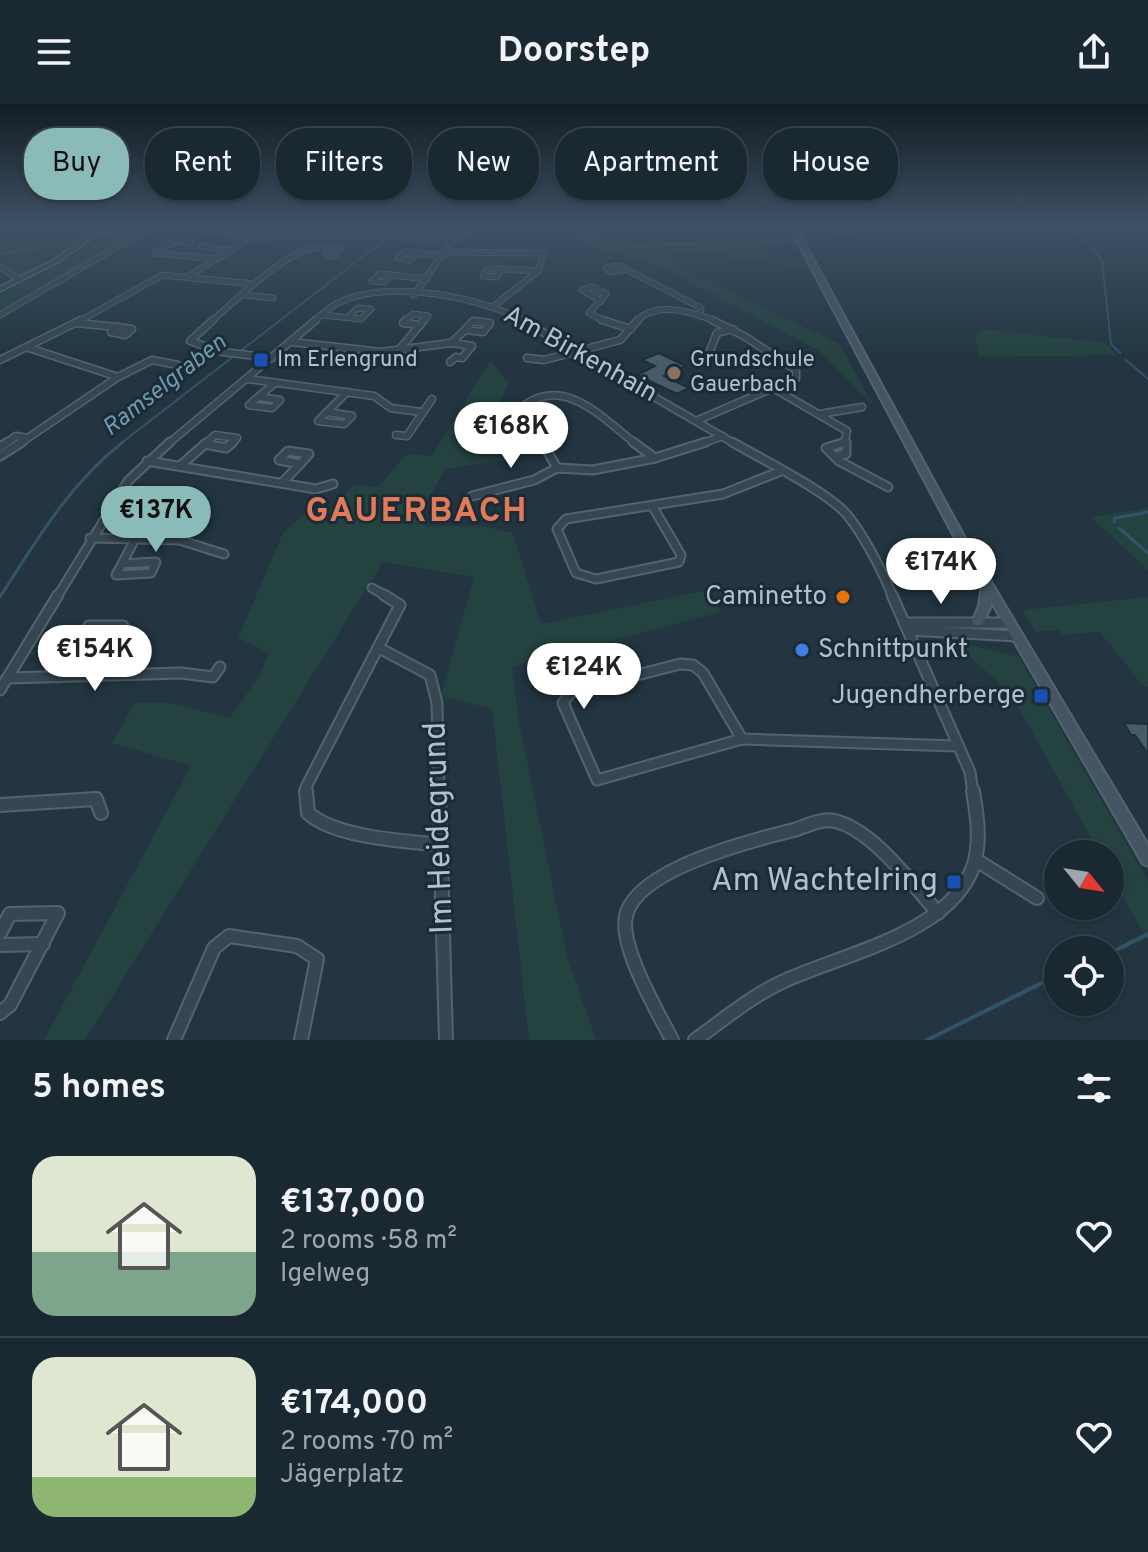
<!DOCTYPE html>
<html lang="en">
<head>
<meta charset="utf-8">
<style>
  :root { --surface:#1a2831; --page:#233039; --text:#f1f3f6; --muted:#9fa6ab; --line:#38444d; --accent:#8bbbb9 }
  body { margin:0; font-family:Overpass,sans-serif; background:var(--page); color:var(--text); height:100vh; display:flex; flex-direction:column; font-size:30px; white-space:nowrap }
  * { box-sizing:border-box; margin:0 }
  p { font-size:26px; color:var(--muted) }
  .icon { flex:none; width:44px; height:44px; fill:none; stroke:currentColor; stroke-width:2; stroke-linecap:round; stroke-linejoin:round }
  .map { position:relative; height:936px; overflow:hidden }
  .details { display:flex; flex-direction:column; background:var(--surface); flex:1 }
  .details>* { flex:none }
  .top-card { position:absolute; left:24px; top:24px; width:1100px; height:72px; display:flex; gap:16px }
  .needle { width:52px; rotate:120deg }
  .controls { position:absolute; left:1044px; top:736px; display:grid; gap:16px }
  .controls a { display:grid; place-items:center; width:80px; height:80px; border-radius:50%; background:var(--surface); box-shadow:0 2px 6px #0004,0 0 0 2px var(--line); font-size:40px }
  .price { position:absolute; translate:-50% -68px; padding:0 18px; border-radius:28px; background:#fff; color:#222; font-size:26px; line-height:52px; filter:drop-shadow(0 2px 4px #0008) }
  .price::after { content:''; position:absolute; left:50%; top:48px; width:24px; height:18px; margin-left:-12px; background:inherit; clip-path:polygon(0 0,100% 0,50% 100%) }
  .price.on { background:var(--accent); color:#111 }
  ul { padding:0; list-style:none }
  li { display:flex; align-items:center; gap:24px; height:200px; padding:0 32px }
  li+li { border-top:2px solid var(--line) }
  li span { display:grid; place-items:center; flex:none; width:224px; height:160px; border-radius:24px; color:#555 }
  li>.icon { margin-inline-start:auto }
  span .icon { width:96px; height:96px; fill:#fffc; stroke-width:1 }
  li b { font-size:34px }
  h2 { display:flex; justify-content:space-between; align-items:center; height:96px; padding:0 32px; font-size:34px }
  .tag { padding:0 28px; border-radius:32px; background:var(--surface); box-shadow:0 2px 6px #0004,0 0 0 2px var(--line); font-size:28px; line-height:72px }
  .tag.on { background:var(--accent); color:#111 }
  header { display:flex; justify-content:space-between; align-items:center; height:104px; padding:0 32px; background:var(--surface); font-size:36px; font-weight:700 }
  .map>svg:first-child { display:block }
  .green { fill:#244240 }
  .lines { fill:none; stroke-linecap:round; stroke-linejoin:round }
  .stream-far2 { stroke:#325368; stroke-width:2 }
  .stream-far1 { stroke:#325368; stroke-width:3 }
  .stream { stroke:#325368; stroke-width:4 }
  .building { fill:#465c68; stroke:#1d2e38; stroke-width:2 }
  .minor-far4-casing { stroke:#54646f; stroke-width:7 }
  .minor-far3-casing { stroke:#54646f; stroke-width:9 }
  .minor-far2-casing { stroke:#54646f; stroke-width:11 }
  .minor-far1-casing { stroke:#54646f; stroke-width:13 }
  .minor-casing { stroke:#54646f; stroke-width:16 }
  .tertiary-casing { stroke:#54646f; stroke-width:4 }
  .secondary-casing { stroke:#54646f; stroke-width:4 }
  .minor-far4 { stroke:#364751; stroke-width:5 }
  .minor-far3 { stroke:#364751; stroke-width:6 }
  .minor-far2 { stroke:#364751; stroke-width:7 }
  .minor-far1 { stroke:#364751; stroke-width:9 }
  .minor { stroke:#364751; stroke-width:12 }
  .tertiary { fill:#364751; fill-rule:evenodd }
  .secondary { fill:#445664; fill-rule:evenodd }
  .transit-dot { fill:#1a4fb4; stroke:#1b2c36; stroke-width:3 }
  .education-dot { fill:#8d6e63; stroke:#1b2c36; stroke-width:3 }
  .food-dot { fill:#e8710a; stroke:#1b2c36; stroke-width:3 }
  .shop-dot { fill:#3f7fe0; stroke:#1b2c36; stroke-width:3 }
  .labels { text-anchor:middle; dominant-baseline:central; stroke-width:6; stroke-linejoin:round; paint-order:stroke }
  .far-poi-label { font-size:22px; fill:#b3c1cc; stroke:#1b2c36; text-anchor:start }
  .far-water-label { font-size:24px; font-style:italic; fill:#7099b2; stroke:#1b2c36 }
  .street-label { font-size:26px; fill:#b3c1cc; stroke:#1b2c36 }
  .poi-label { font-size:26px; fill:#b3c1cc; stroke:#1b2c36; text-anchor:end }
  .near-street-label { font-size:32px; fill:#b3c1cc; stroke:#1b2c36 }
  .near-poi-label { font-size:32px; fill:#b3c1cc; stroke:#1b2c36; text-anchor:end }
  .district-label { font-size:34px; font-weight:bold; letter-spacing:2px; fill:#e07a59; stroke:#1b2c36 }
</style>
</head>
<body>
<header><svg class="icon" aria-label="menu" viewBox="0 0 24 24"><path d="M4 6h16M4 12h16M4 18h16"/></svg>Doorstep<svg class="icon" aria-label="share" viewBox="0 0 24 24"><path d="M12 15V3M7 8l5-5 5 5M5 13v7h14v-7"/></svg></header>
<div class="map">
<svg width="1148" height="936" viewBox="0 0 1148 936">
  <rect width="100%" height="100%" fill="#223541"/>
  <g class="green">
    <path d="M0 122H66V124L84 126 87 131 0 149Z"/>
    <path d="M568 122H600L617 126 610 134 640 139 716 136 760 142 774 154 802 163 733 154 711 147 678 148 670 160 840 240 873 301 818 246 659 162 594 144 575 133Z"/>
    <path d="M138 128 0 207V191L63 159 103 133Z"/>
    <path d="M80 136 20 172 0 155V151Z"/>
    <path d="M981 225 1107 239 1116 251 979 253 975 230Z"/>
    <path d="M490 257 509 279C491 311 490 322 506 356L445 365 427 399 416 407 424 422H482L513 429 541 520 708 486 721 508 512 563 518 613 567 852 596 936H529L492 605 441 592 474 473 383 458 85 936H44L191 662 112 639 135 599H171L230 614 259 572 269 549 238 534 283 429 305 409 324 411 354 381 378 383 407 350 432 352Z"/>
    <path d="M1148 404V466L1091 413Z"/>
    <path d="M1148 493V582L1144 583 1100 528 1063 531 1059 526 1036 528 1022 506Z"/>
    <path d="M952 536 1019 553 1148 777V837L1110 769V750H1100L1011 590Z"/>
  </g>
  <g class="lines">
    <g class="stream-far2">
      <path d="M1071 122 1102 156 1111 240 1120 249"/>
      <path d="M464 132 598 135"/>
      <path d="M611 136 637 142 807 136 895 122"/>
      <path d="M0 150 134 126"/>
      <path d="M1126 256 1148 275"/>
      <path d="M120 340 388 133"/>
    </g>
    <g class="stream-far1">
      <path d="M1114 418 1115 414 1148 408"/>
      <path d="M1119 424 1148 449"/>
      <path d="M0 493C36 437 70 379 123 338"/>
    </g>
    <g class="stream">
      <path d="M1110 849 1148 830"/>
      <path d="M927 936 1058 871"/>
    </g>
  </g>
  <g class="building">
    <path d="M659 249 686 262 664 272 689 284 677 290 637 271 655 262 642 256Z"/>
    <path d="M1124 619 1148 620V650L1135 631H1131Z"/>
  </g>
  <g class="lines">
    <g class="minor-far4-casing">
      <g id="minor-far4">
        <path d="M70 122 93 125"/>
        <path d="M483 122 524 125 539 122"/>
        <path d="M112 125 178 122 251 133 376 131 452 136"/>
        <path d="M191 139 174 137 155 149 217 155"/>
        <path d="M201 142 229 147"/>
        <path d="M407 148 418 149 410 156 398 154Z"/>
        <path d="M445 148 544 149 538 167 494 202"/>
        <path d="M418 149 444 152"/>
        <path d="M619 162 626 165 611 168 606 164Z"/>
        <path d="M0 163 20 176"/>
        <path d="M487 165H501L497 173 483 172Z"/>
        <path d="M501 165 538 167"/>
        <path d="M626 165 701 204 700 212"/>
        <path d="M380 170 391 171 384 178 372 177Z"/>
        <path d="M391 171 427 175"/>
        <path d="M189 172 251 133"/>
        <path d="M244 191 273 194"/>
        <path d="M414 191 452 136 479 122"/>
        <path d="M601 197 582 186 593 183 606 190 589 209 606 218"/>
        <path d="M0 211 151 123"/>
        <path d="M323 211 361 215 371 205 358 204 348 213"/>
        <path d="M78 218 162 171 254 180"/>
        <path d="M211 218C232 199 282 152 308 145 318 142 330 144 340 144L334 152 326 151 330 144"/>
        <path d="M313 218C321 212 329 203 338 199 388 175 479 192 526 218"/>
        <path d="M404 218 413 210 428 212 422 218"/>
        <path d="M472 218H483"/>
        <path d="M636 218C655 196 693 208 717 218"/>
      </g>
    </g>
    <g class="minor-far3-casing">
      <g id="minor-far3">
        <path d="M213 216 190 237 223 248 272 254"/>
        <path d="M406 216 403 219 420 221"/>
        <path d="M522 216 735 340"/>
        <path d="M602 216 631 225"/>
        <path d="M473 217 490 219 483 228 465 226Z"/>
        <path d="M76 219 117 223"/>
        <path d="M420 221 424 216"/>
        <path d="M117 223 132 225 125 231 111 228Z"/>
        <path d="M292 238 381 248 451 239 465 226"/>
        <path d="M398 247 420 221"/>
        <path d="M708 252 717 229 733 225"/>
        <path d="M527 254 544 256 620 236 638 216"/>
        <path d="M0 256 81 216"/>
        <path d="M450 258 456 253 462 254 472 242 451 239"/>
        <path d="M118 273 152 256 178 261"/>
        <path d="M248 275 374 292 391 304 421 308"/>
        <path d="M775 285 847 327 844 340"/>
        <path d="M258 293 280 296 272 304 249 301Z"/>
        <path d="M258 293 275 279"/>
        <path d="M327 308 352 312 344 320 318 317Z"/>
        <path d="M327 308 347 288"/>
        <path d="M820 310 862 303"/>
        <path d="M696 317 796 274V266L744 232 712 216"/>
        <path d="M396 331 407 332 432 295"/>
        <path d="M5 340 16 332 27 334"/>
        <path d="M19 340 118 273 29 244"/>
        <path d="M168 340 316 216"/>
        <path d="M205 340 215 331 237 334 231 340"/>
        <path d="M543 340 522 303C564 270 602 314 636 340"/>
        <path d="M700 340 723 332"/>
      </g>
    </g>
    <g class="minor-far2-casing">
      <g id="minor-far2">
        <path d="M542 338 557 364"/>
        <path d="M633 338 655 354"/>
        <path d="M732 338C760 354 830 389 848 412 867 436 881 465 893 493"/>
        <path d="M846 338 826 344 839 357 888 383"/>
        <path d="M205 340 226 344 233 338"/>
        <path d="M205 340 208 338"/>
        <path d="M0 343 8 338"/>
        <path d="M288 347 309 350 300 360 279 356Z"/>
        <path d="M0 352 22 338"/>
        <path d="M836 352 846 350V339"/>
        <path d="M147 357 316 385 333 380"/>
        <path d="M180 362 205 340"/>
        <path d="M282 379 300 360"/>
        <path d="M472 392 534 376 557 364 593 366 655 354 706 338"/>
        <path d="M653 403 681 451 679 458 596 475 576 469 557 425 566 415 723 390 781 367"/>
        <path d="M90 434 179 436 224 450"/>
        <path d="M156 458 151 469 116 471 122 460Z"/>
        <path d="M122 460 136 433"/>
        <path d="M372 484 388 493"/>
        <path d="M57 493 128 377 170 338"/>
      </g>
    </g>
    <g class="minor-far1-casing">
      <g id="minor-far1">
        <path d="M892 491 970 668 973 689"/>
        <path d="M904 519H1009"/>
        <path d="M908 526 1017 532"/>
        <path d="M379 544 430 571 437 599 439 689"/>
        <path d="M680 560 693 561 703 569 742 635 597 676 563 599 571 588Z"/>
        <path d="M57 573 89 522H123L114 538H79"/>
        <path d="M7 574 181 569 213 573 220 563"/>
        <path d="M0 586 58 491"/>
        <path d="M742 635 957 642"/>
        <path d="M306 689V683L400 501 384 491"/>
      </g>
    </g>
    <g class="minor-casing">
      <g id="minor">
        <path d="M306 687 308 709C336 734 405 737 442 741"/>
        <path d="M439 687 446 936"/>
        <path d="M0 701 96 695 101 709"/>
        <path d="M976 756 1037 794"/>
        <path d="M0 829 10 810 58 809 10 901 0 909"/>
        <path d="M0 841 43 840"/>
        <path d="M174 936 214 844 229 832 297 842 317 855 301 936"/>
        <path d="M672 936C658 908 619 843 626 812 636 765 753 736 794 726 806 722 822 714 835 717 873 726 913 781 938 809"/>
        <path d="M695 936C723 916 750 893 782 878 841 850 952 830 974 760 981 736 977 711 973 687"/>
      </g>
    </g>
    <g class="tertiary-casing">
      <path id="tertiary" d="M100 122H109L116 124 105 129H99L58 158 0 187V183L54 156 94 128 90 127V125Z"/>
    </g>
    <g class="secondary-casing">
      <path id="secondary" d="M789 122H795L966 436 1148 741V762L1143 760 991 497V502L982 521H974L972 518 979 502 982 481 956 436Z"/>
    </g>
    <use href="#minor-far4" class="minor-far4"/>
    <use href="#minor-far3" class="minor-far3"/>
    <use href="#minor-far2" class="minor-far2"/>
    <use href="#minor-far1" class="minor-far1"/>
    <use href="#minor" class="minor"/>
    <use href="#tertiary" class="tertiary"/>
    <use href="#secondary" class="secondary"/>
  </g>
  <linearGradient id="sky" x2="0" y2="1"><stop stop-color="#131d24"/><stop offset="0.48" stop-color="#3e5165"/><stop offset="1" stop-color="#3e5165" stop-opacity="0"/></linearGradient>
  <rect width="1148" height="253" fill="url(#sky)"/>
  <g class="transit-dot">
    <rect x="253" y="248" width="16" height="16" rx="4"/>
    <rect x="1033" y="584" width="16" height="16" rx="4"/>
    <rect x="946" y="770" width="16" height="16" rx="4"/>
  </g>
  <circle class="education-dot" cx="674" cy="269" r="8"/>
  <circle class="food-dot" cx="843" cy="493" r="8"/>
  <circle class="shop-dot" cx="802" cy="546" r="8"/>
  <g class="labels">
    <g class="far-poi-label">
      <text x="277" y="256">Im Erlengrund</text>
      <text x="690" y="256">Grundschule<tspan x="690" dy="25">Gauerbach</tspan></text>
    </g>
    <g class="far-water-label">
      <text transform="translate(165 282) rotate(-38)">Ramselgraben</text>
    </g>
    <g class="street-label">
      <text transform="translate(580 251) rotate(29)">Am Birkenhain</text>
    </g>
    <g class="poi-label">
      <text x="827" y="493">Caminetto</text>
      <text x="818" y="546" text-anchor="start">Schnittpunkt</text>
      <text x="1025" y="592">Jugendherberge</text>
    </g>
    <g class="near-street-label">
      <text transform="translate(440 724) rotate(-92)">Im Heidegrund</text>
    </g>
    <g class="near-poi-label">
      <text x="938" y="778">Am Wachtelring</text>
    </g>
    <g class="district-label">
      <text x="417" y="408">GAUERBACH</text>
    </g>
  </g>
</svg>
<div class="controls">
<a><svg class="needle" viewBox="-14 -14 28 28"><path d="M0-13l5 13h-10z" fill="#e53935"/><path d="M0 13l5-13h-10z" fill="#9fa6ab"/></svg></a>
<a><svg class="icon" aria-label="locate" viewBox="0 0 24 24"><circle cx="12" cy="12" r="6"/><path d="M12 2v4M12 18v4M2 12h4M18 12h4"/></svg></a>
</div>
<b class="price" style="left:511px;top:366px">€168K</b>
<b class="price on" style="left:156px;top:450px">€137K</b>
<b class="price" style="left:941px;top:502px">€174K</b>
<b class="price" style="left:95px;top:589px">€154K</b>
<b class="price" style="left:584px;top:607px">€124K</b>
<div class="top-card">
<a class="tag on">Buy</a>
<a class="tag">Rent</a>
<a class="tag">Filters</a>
<a class="tag">New</a>
<a class="tag">Apartment</a>
<a class="tag">House</a>
</div>
</div>
<section class="details">
<h2>5 homes<svg class="icon" aria-label="filters" viewBox="0 0 24 24"><path d="M4 7h16M4 17h16"/><circle cx="9" cy="7" r="2"/><circle cx="15" cy="17" r="2"/></svg></h2>
<ul>
<li><span style="background:linear-gradient(#dfe7d0 60%,#7fa58c 0)"><svg class="icon" aria-label="home" viewBox="0 0 24 24"><path d="M3 11l9-7 9 7M6 9v11h12V9"/></svg></span><div><b>€137,000</b><p>2 rooms · 58 m²</p><p>Igelweg</p></div><svg class="icon" aria-label="heart" viewBox="0 0 24 24"><path d="M12 20l-8-8c-3-5 5-10 8-4 3-6 11-1 8 4z"/></svg></li>
<li><span style="background:linear-gradient(#dfe7d0 75%,#8fb573 0)"><svg class="icon" aria-label="home" viewBox="0 0 24 24"><path d="M3 11l9-7 9 7M6 9v11h12V9"/></svg></span><div><b>€174,000</b><p>2 rooms · 70 m²</p><p>Jägerplatz</p></div><svg class="icon" aria-label="heart" viewBox="0 0 24 24"><path d="M12 20l-8-8c-3-5 5-10 8-4 3-6 11-1 8 4z"/></svg></li>
</ul>
</section>
</body>
</html>
